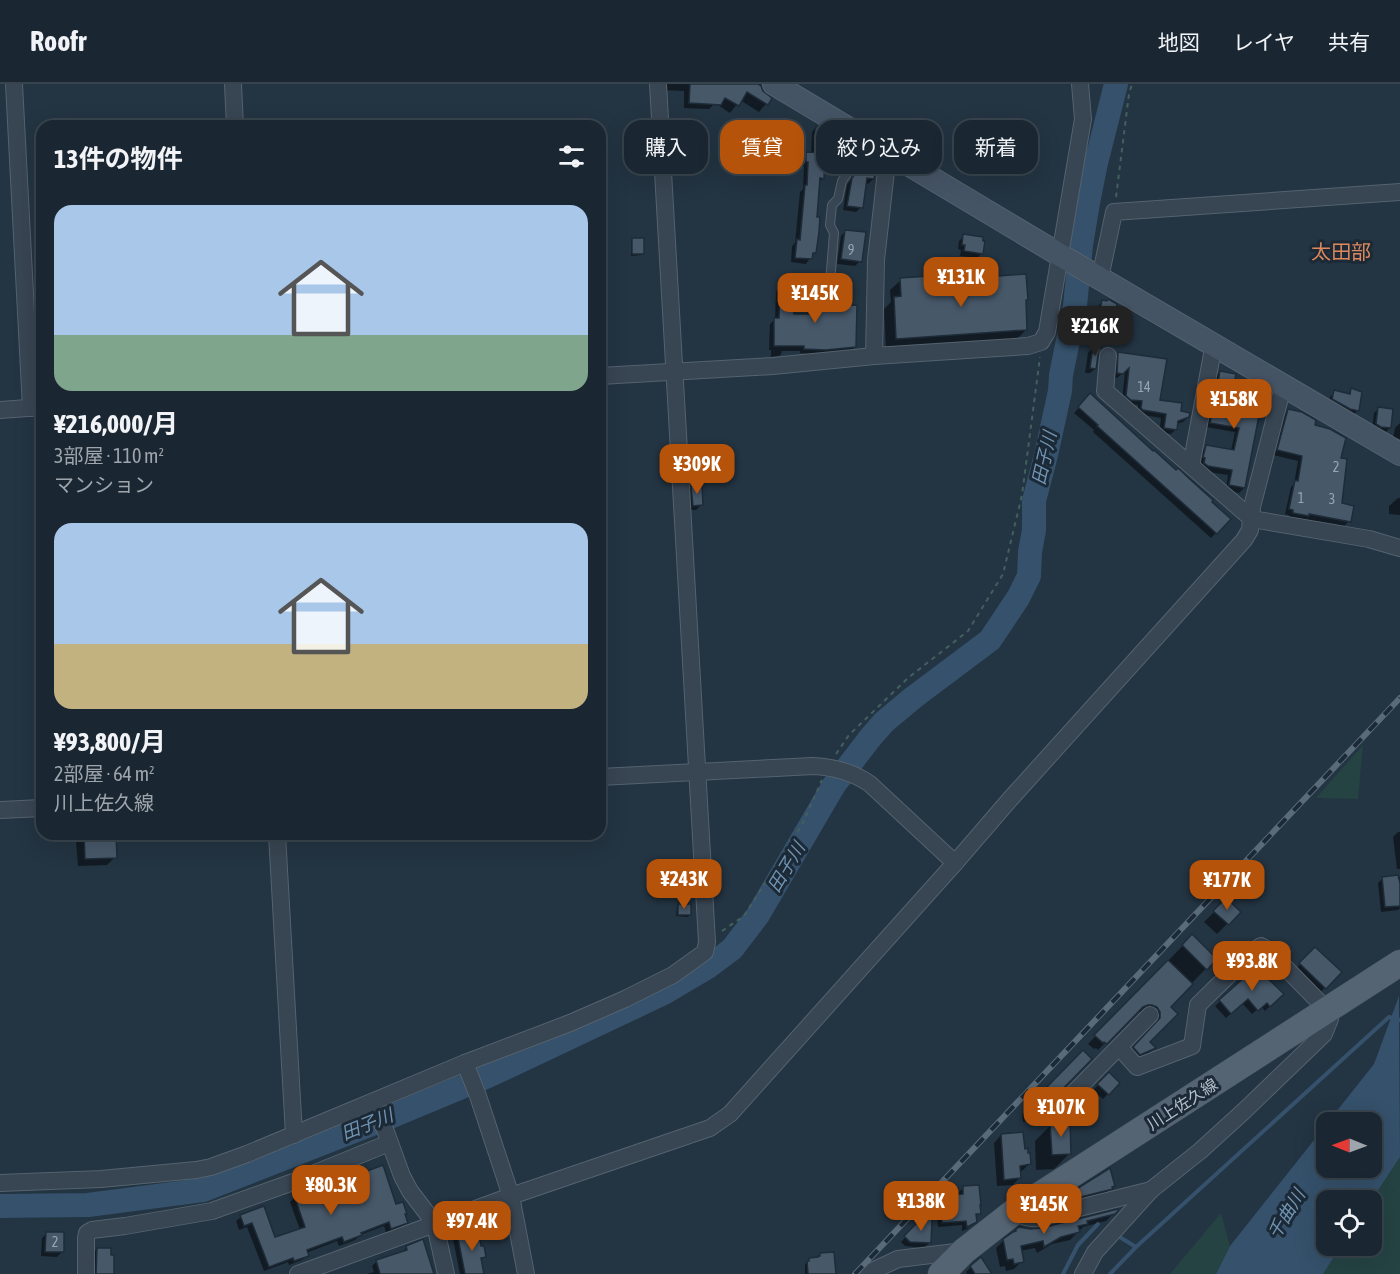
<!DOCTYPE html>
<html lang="ja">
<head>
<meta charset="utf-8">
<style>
  :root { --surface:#1a2732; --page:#27333e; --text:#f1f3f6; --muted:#9fa5ac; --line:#38444d; --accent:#b45309 }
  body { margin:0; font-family:"Asap Condensed","Noto Sans JP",sans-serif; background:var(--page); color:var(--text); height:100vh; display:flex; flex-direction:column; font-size:22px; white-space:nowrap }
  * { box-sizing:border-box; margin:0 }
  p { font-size:20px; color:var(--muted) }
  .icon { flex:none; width:33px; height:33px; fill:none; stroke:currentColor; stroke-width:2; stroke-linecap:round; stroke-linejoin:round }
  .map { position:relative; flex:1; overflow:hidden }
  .drawer { position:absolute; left:36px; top:36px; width:570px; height:720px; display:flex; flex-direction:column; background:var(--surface); border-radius:18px; box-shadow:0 6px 24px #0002,0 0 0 2px var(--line) }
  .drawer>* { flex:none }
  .banner { position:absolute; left:624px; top:36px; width:570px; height:54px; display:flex; gap:12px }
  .needle { width:39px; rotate:271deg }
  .buttons { position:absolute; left:1316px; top:1028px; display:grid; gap:12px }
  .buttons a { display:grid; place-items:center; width:66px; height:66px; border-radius:12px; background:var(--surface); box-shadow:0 6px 24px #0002,0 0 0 2px var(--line); font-size:30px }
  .price { position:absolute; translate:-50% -51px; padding:0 14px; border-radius:12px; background:var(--accent); color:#fff; font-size:20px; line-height:39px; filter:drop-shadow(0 2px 3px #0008) }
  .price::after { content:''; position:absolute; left:50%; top:36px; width:18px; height:14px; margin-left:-9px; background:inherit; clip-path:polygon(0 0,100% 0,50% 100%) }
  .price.on { background:#222; color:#fff }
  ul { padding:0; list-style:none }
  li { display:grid; align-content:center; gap:12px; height:318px; padding:0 18px }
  li span { display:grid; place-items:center; height:186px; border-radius:18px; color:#555 }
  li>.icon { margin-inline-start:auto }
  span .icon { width:108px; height:108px; fill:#fffc; stroke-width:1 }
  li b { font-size:26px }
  h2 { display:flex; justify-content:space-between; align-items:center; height:72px; padding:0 18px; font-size:26px }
  .chip { padding:0 21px; border-radius:18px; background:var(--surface); box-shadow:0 6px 24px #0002,0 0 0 2px var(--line); font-size:21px; line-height:54px }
  .chip.on { background:var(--accent); color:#fff }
  header { display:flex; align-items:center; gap:36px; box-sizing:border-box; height:84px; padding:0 30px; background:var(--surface); border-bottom:2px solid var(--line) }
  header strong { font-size:28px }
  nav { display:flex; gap:33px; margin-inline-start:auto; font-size:21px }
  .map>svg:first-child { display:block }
  .green { fill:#254343 }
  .water { fill:#35516b }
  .shadow { fill:#0007 }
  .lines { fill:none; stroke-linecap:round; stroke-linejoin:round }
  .stream { stroke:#35516b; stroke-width:4 }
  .river { stroke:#35516b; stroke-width:24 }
  .building { fill:#475869; stroke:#1e2c39; stroke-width:1.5 }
  .lane-casing { stroke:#55636f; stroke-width:10 }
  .street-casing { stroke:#55636f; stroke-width:18 }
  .secondary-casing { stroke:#55636f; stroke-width:24 }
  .primary-casing { stroke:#44515e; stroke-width:27 }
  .path { stroke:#435f5f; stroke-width:2; stroke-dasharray:4.5 4.5; stroke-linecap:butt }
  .lane { stroke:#384552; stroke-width:8 }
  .street { stroke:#384552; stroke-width:16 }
  .secondary { stroke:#455465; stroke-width:22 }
  .primary { stroke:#556472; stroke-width:26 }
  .rail-casing { stroke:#596a79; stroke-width:6 }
  .rail { stroke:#1c2a37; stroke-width:4; stroke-dasharray:11; stroke-linecap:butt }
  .labels { text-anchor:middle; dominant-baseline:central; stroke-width:6; stroke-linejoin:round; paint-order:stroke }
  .number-label { font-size:14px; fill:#99a6b3 }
  .street-label { font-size:16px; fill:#b4c0cc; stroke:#1c2a37 }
  .water-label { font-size:18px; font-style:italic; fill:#7194b2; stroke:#1c2a37 }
  .quarter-label { font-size:20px; fill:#df885c; stroke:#1c2a37 }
</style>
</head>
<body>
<header>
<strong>Roofr</strong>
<nav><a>地図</a><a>レイヤ</a><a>共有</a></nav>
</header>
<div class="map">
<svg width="1400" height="1190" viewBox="0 0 1400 1190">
  <rect width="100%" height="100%" fill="#233442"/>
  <g class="green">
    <path d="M1363 661 1358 715 1316 714Z"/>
    <path d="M1400 1073V1190H1323L1342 1161H1371V1117Z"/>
    <path d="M1221 1129 1230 1162 1216 1190H1170Z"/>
  </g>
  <path class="water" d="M1399 912 1400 1073 1371 1117V1116H1326V1161H1342L1323 1190H1216L1230 1162 1326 1041V1083H1371V1038H1328L1374 980Z"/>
  <g class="shadow">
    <path d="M660 0H759L761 7 770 15 759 28 740 16 730 29 715 19 709 25 684 24V7L663 6Z"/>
    <path d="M816 43 832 63 827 68 824 69 823 94 819 98 815 134 814 168 806 180 791 178 792 162 795 159 800 108 803 105 804 83H801L802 75 807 70H811L812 48Z"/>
    <path d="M863 80 873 95 868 100 865 99 861 123 856 128 843 126 847 101Z"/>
    <path d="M846 147 860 177 855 182 837 180 841 152Z"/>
    <path d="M964 152 982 169 977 174 960 172 961 166 958 165 959 157Z"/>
    <path d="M633 155 643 169 641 171 631 172V157Z"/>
    <path d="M986 194 1024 217 1026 246 1015 257 886 264 884 225 891 218 890 206 901 196 930 208 975 205Z"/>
    <path d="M781 203 792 231H813L812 212 817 207 855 263 850 268 820 271 800 269V267H782L781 270 779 272 771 273V266H769L770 240 775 235 776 208Z"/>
    <path d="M1102 218 1112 236 1107 241 1096 239 1097 235H1095L1097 223Z"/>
    <path d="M1093 264 1095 285 1090 289H1085L1088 269Z"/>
    <path d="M1118 270 1158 317 1188 333 1183 338 1176 340V345L1171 350 1159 349 1161 334 1138 330 1137 329 1138 321 1126 320 1122 317 1125 287 1117 294 1113 293V274Z"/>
    <path d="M1220 288 1230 312 1260 317 1244 404 1239 409 1226 406 1228 391 1202 387 1200 385 1201 378H1199L1201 368 1206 363 1231 367 1235 348 1206 343 1215 293Z"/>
    <path d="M1351 306 1357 327 1352 332 1328 320 1330 313 1335 308 1347 311Z"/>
    <path d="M1090 312 1229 435 1211 454 1093 348 1094 346 1074 329Z"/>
    <path d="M1379 324 1390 344 1385 349 1372 345 1374 329Z"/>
    <path d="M1288 326 1313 342 1339 376 1340 421 1349 437 1344 442 1304 435 1302 436 1289 434V431L1285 430 1291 403 1294 400 1298 377 1273 371 1284 331Z"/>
    <path d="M1400 339V355L1393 354 1395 344Z"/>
    <path d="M692 403 701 421 696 426H688L687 408Z"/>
    <path d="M1398 414H1400V431L1389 430V422Z"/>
    <path d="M1398 748H1400V785H1397L1393 753Z"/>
    <path d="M84 750H114L115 773 107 781 78 782 76 758Z"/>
    <path d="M1400 793V824L1398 826 1381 828 1378 799 1383 794Z"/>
    <path d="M1226 816 1239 828 1217 850 1204 838Z"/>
    <path d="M679 821 690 830 688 833 676 832 677 823Z"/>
    <path d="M1192 852 1215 875 1169 923 1148 958 1154 964 1147 971 1132 977 1127 971 1153 943V935L1144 927 1138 928 1134 930 1098 966 1096 964 1094 965 1088 960Z"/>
    <path d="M1315 865 1340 888 1309 920 1285 896Z"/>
    <path d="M1256 885 1282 910 1265 927 1261 922 1252 930 1242 919 1226 934 1215 922Z"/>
    <path d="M1090 975 1049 1017 1041 1011 1055 998Z"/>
    <path d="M1109 990 1118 999 1103 1015 1093 1006Z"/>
    <path d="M1027 1025 1040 1031 1035 1036 1023 1038 1022 1030Z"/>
    <path d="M1051 1041 1070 1069 1054 1085 1036 1086 1035 1057Z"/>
    <path d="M1001 1051 1024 1066 1030 1079 1022 1087H1019L1020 1093 1013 1101 997 1102 994 1059Z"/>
    <path d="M368 1088 404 1131 406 1138 401 1143 386 1149 384 1142 360 1151 355 1156 339 1162 337 1157 306 1169 307 1171 302 1176 289 1181 288 1178 264 1187 247 1143 239 1146 236 1137 241 1133 263 1124 275 1155 300 1146 290 1118 295 1113 309 1111 364 1092Z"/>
    <path d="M1113 1102 1106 1109 1056 1122 1060 1118Z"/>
    <path d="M963 1104 979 1129 975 1133 976 1137 967 1145 962 1147V1141L938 1143 936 1119 941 1114 959 1112 958 1109Z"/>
    <path d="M1116 1127 1106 1137 1083 1143 1070 1156 1052 1160 1037 1169 1035 1164 1020 1167 1022 1177 1014 1185 1006 1187 1005 1182 1000 1183 996 1164 1004 1156 1031 1146H1042Z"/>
    <path d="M922 1136 929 1159 924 1164 905 1162 901 1158Z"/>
    <path d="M47 1149 62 1168 57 1173 41 1172 42 1154Z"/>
    <path d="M458 1150 480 1164 484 1173 480 1177 483 1190H460L453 1155Z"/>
    <path d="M407 1163 431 1190H367L374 1188 372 1182 377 1177 402 1168Z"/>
    <path d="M97 1165 113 1190H92V1170Z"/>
    <path d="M821 1171 833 1190H805V1180L810 1175H817Z"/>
    <path d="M971 1183 990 1190H967L966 1188Z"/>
  </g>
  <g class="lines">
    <g class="stream">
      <path d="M1118 1152 1136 1163"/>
      <path d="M1063 1190 1078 1161 1098 1140"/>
      <path d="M1110 1190 1136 1163 1389 933 1400 936"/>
    </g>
    <path class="river" d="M0 1122 88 1121 203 1106 392 1032 486 993 664 909 708 883 732 865 758 831 834 701 870 654 884 638 914 613 990 556 1018 514 1029 492 1030 468 1034 446V417L1046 371 1060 307 1061 291 1075 222 1081 161 1088 119 1096 79 1116 0"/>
  </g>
  <g class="building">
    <path d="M690 0H758L761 2 763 7 772 14 768 21 747 8 739 22 725 14 721 21 689 19Z"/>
    <path d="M816 42 834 52V63L815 67Z"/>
    <path d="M806 68 825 69 824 95 820 94 817 133H820L819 148 816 169H813L812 175 795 174 797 155 800 156 805 101H807L808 78H806Z"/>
    <path d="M863 79H877L874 95 867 94 863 124 847 122 852 94Z"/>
    <path d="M845 146 866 148 862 178 841 175Z"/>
    <path d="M963 150 983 153V157H985L983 170 964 167 965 161H962Z"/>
    <rect x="632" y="154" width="12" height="16"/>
    <path d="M1026 190 1028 216H1026L1027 246 896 255 894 213 901 212 900 194 930 192 931 206 986 203 985 193Z"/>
    <path d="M780 202H795L794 230H818L816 206 830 205 832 222 857 221 856 263 826 266 804 265V262H774V234H779Z"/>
    <path d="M1108 215 1117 220 1114 237 1100 235 1101 230H1099L1102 216 1107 217Z"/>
    <path d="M1093 263 1102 264 1098 271 1096 285 1090 284Z"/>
    <path d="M1118 268 1167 275 1160 316 1182 319 1181 327 1190 329 1189 333 1178 337 1177 346 1164 344 1166 330 1143 326 1141 324 1142 317 1131 316 1126 312 1129 284 1123 290 1117 289Z"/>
    <path d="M1220 287 1236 290 1232 311 1262 316 1245 404 1229 401 1232 386 1208 382 1204 379 1205 374 1203 373 1206 361 1234 366 1239 344 1210 339Z"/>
    <path d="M1351 304 1362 308 1359 327 1350 325 1332 315 1334 306 1350 310Z"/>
    <path d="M1090 309 1153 367 1154 366 1176 386 1178 384 1194 399 1213 416 1212 418 1231 435 1217 450 1097 342 1098 341 1078 323Z"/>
    <path d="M1378 323 1393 325 1391 344 1381 343 1376 340Z"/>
    <path d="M1288 325 1302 328 1316 336 1315 341 1330 345 1346 354 1341 374 1347 375 1342 419 1354 422 1351 438 1309 430V432L1293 429V426L1289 425 1295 396 1298 397 1302 372 1277 366Z"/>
    <path d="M702 401 703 421 693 422 691 402Z"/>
    <path d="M84 750H116L117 774 85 775Z"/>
    <path d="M1398 791 1400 799V822L1385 823 1382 793Z"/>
    <path d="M1226 814 1241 828 1229 841 1213 827Z"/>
    <rect x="678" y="820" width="13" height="11"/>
    <path d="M1192 850 1217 875 1207 886 1182 861Z"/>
    <path d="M1315 863 1342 888 1326 905 1299 879Z"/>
    <path d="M1168 876 1193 900 1171 923 1178 930 1150 958 1156 964 1140 971 1133 963 1160 934V928L1157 923 1152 921H1148L1143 923 1107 960 1104 958 1103 959 1094 951Z"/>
    <path d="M1256 883 1284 910 1270 923 1267 919 1258 927 1248 915 1231 930 1219 916Z"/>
    <path d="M1083 966 1092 975 1055 1013 1051 1009 1045 1007V1005Z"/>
    <path d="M1109 988 1120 999 1109 1011 1097 1000Z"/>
    <path d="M1035 1022 1041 1029V1032L1027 1034 1026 1024Z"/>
    <path d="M1070 1038 1071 1070 1052 1071 1050 1039Z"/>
    <path d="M1023 1048 1025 1065 1028 1064V1069H1030L1031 1080 1020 1082 1021 1094 1004 1096 1001 1050Z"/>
    <path d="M383 1081 396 1120 403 1118 407 1130H405L408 1139 391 1145 389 1138 361 1149 362 1151 344 1158 342 1153 307 1166 309 1172 294 1177 293 1174 269 1183 252 1139 244 1142 240 1131 264 1122 275 1153 305 1143 294 1111 309 1106V1109L335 1100 368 1089 367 1087Z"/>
    <path d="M1110 1084 1115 1102 1112 1103 1113 1105 1060 1118 1059 1116Z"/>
    <path d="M979 1101 981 1121H980L981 1130H976L977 1138 967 1143 966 1137 942 1139 940 1112 963 1110V1102Z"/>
    <path d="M1118 1125V1127L1115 1130 1087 1137 1088 1140 1078 1142 1080 1148 1061 1153 1044 1163 1043 1157 1021 1162 1024 1178 1014 1180 1013 1175 1007 1176 1003 1155 1013 1148 1016 1147 1015 1146 1019 1143 1031 1145 1041 1144Z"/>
    <path d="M921 1135H932L931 1159 910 1158 904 1152Z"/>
    <path d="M478 1145 481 1162H484L486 1173 481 1174 484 1190H465L457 1149Z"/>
    <path d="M46 1148H64V1168H45Z"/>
    <path d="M423 1155 434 1190H380L376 1176 407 1166 406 1162Z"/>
    <path d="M97 1164H111V1171H114V1190H96Z"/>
    <path d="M834 1168 836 1190H808L807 1177H809V1174L818 1173V1172H820V1169Z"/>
    <path d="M981 1173 992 1190H975L970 1182Z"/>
  </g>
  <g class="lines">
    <g class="lane-casing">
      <path id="lane" d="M830 199 834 149 830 141 832 121 838 115 842 97 865 63 868 58"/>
    </g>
    <g class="street-casing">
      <g id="street">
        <path d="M14 0 31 324"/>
        <path d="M233 0 235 42"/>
        <path d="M1100 194 1114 128 1400 108"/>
        <path d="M874 272 876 176 886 87 891 70"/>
        <path d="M1108 272 1105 307 1252 435 1369 455 1400 464"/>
        <path d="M600 292 773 282 874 272 1028 262 1041 258 1047 248 1083 35 1080 0"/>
        <path d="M0 326 41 323"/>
        <path d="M1191 382 1214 260"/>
        <path d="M600 693 813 682C833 683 853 688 870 700L955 779"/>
        <path d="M0 726 42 724"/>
        <path d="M277 750 294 1051"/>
        <path d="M465 979 478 1012 511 1112 526 1190"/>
        <path d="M1044 1017 1055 1028 1150 931"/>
        <path d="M372 1019 386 1048 402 1092 410 1107 429 1132 437 1150 446 1190"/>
        <path d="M0 1099 101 1095 196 1086 211 1083 247 1070 465 979 570 939 625 915 673 891 705 868 707 858 658 0"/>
        <path d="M1015 1127C1023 1133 1029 1135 1039 1134L1151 1106 1200 1067 1244 1027 1324 950 1330 935 1327 926 1268 866 1261 862 1252 868 1198 921 1192 962 1137 983 1119 963"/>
        <path d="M86 1190V1154L87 1149 92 1146 125 1142 212 1127 293 1098 389 1059"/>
        <path d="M298 1190 511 1112 710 1044 730 1030 955 779 1012 713 1244 456 1250 446 1252 423 1283 302"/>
        <path d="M866 1190 898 1175 964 1167"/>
        <path d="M1083 1190 1095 1168 1151 1106"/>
      </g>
    </g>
    <g class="secondary-casing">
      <path id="secondary" d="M774 0 1060 171 1400 370"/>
    </g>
    <g class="primary-casing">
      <path id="primary" d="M941 1190 964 1167 1015 1127 1400 879"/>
    </g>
    <g class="path">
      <path d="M1116 113 1129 10 1132 0"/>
      <path d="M836 670 849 651 908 594 968 547 1003 490 1022 411 1040 273"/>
      <path d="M722 847 744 832 802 741 822 696"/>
    </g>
    <use href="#lane" class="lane"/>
    <use href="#street" class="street"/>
    <use href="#secondary" class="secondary"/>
    <use href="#primary" class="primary"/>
    <g class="rail-casing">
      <path id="rail" d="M855 1190 1400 614"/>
    </g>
    <use href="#rail" class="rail"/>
  </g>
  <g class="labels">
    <g class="number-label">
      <text x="851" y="166">9</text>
      <text x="1144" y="303">14</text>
      <text x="1336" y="383">2</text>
      <text x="1301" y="414">1</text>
      <text x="1332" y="415">3</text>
      <text x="55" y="1158">2</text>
    </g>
    <g class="street-label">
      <text transform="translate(1182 1020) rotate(-33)">川上佐久線</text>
    </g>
    <g class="water-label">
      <text transform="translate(1044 374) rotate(-77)">田子川</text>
      <text transform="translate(786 783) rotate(-59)">田子川</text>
      <text transform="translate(367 1040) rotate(-22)">田子川</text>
      <text transform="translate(1286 1130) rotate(-59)">千曲川</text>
    </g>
    <g class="quarter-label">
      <text x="1341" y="167">太田部</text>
    </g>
  </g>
</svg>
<div class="buttons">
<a><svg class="needle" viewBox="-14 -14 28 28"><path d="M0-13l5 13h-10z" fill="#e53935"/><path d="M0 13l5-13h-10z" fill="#9fa5ac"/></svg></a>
<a><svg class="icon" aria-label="locate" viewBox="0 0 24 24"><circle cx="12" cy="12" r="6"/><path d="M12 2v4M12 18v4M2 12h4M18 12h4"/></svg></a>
</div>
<b class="price" style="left:961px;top:224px">¥131K</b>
<b class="price" style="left:815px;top:240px">¥145K</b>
<b class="price on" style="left:1095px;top:273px">¥216K</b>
<b class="price" style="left:1234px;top:346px">¥158K</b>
<b class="price" style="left:697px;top:411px">¥309K</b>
<b class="price" style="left:684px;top:826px">¥243K</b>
<b class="price" style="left:1227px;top:827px">¥177K</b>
<b class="price" style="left:1252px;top:908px">¥93.8K</b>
<b class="price" style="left:1061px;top:1054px">¥107K</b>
<b class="price" style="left:331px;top:1132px">¥80.3K</b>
<b class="price" style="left:921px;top:1148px">¥138K</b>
<b class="price" style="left:1044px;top:1151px">¥145K</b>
<b class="price" style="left:472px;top:1168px">¥97.4K</b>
<div class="banner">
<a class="chip">購入</a>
<a class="chip on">賃貸</a>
<a class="chip">絞り込み</a>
<a class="chip">新着</a>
</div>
<section class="drawer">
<h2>13件の物件<svg class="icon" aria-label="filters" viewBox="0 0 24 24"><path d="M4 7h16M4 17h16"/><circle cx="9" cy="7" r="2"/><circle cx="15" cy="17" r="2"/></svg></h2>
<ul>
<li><span style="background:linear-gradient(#a9c7e8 70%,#7fa58c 0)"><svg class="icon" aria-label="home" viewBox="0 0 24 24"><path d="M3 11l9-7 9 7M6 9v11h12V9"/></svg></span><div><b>¥216,000/月</b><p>3部屋 · 110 m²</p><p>マンション</p></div></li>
<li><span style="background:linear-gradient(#a9c7e8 65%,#c2b280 0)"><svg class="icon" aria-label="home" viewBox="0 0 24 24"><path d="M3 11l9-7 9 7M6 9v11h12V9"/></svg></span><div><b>¥93,800/月</b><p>2部屋 · 64 m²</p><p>川上佐久線</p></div></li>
</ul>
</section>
</div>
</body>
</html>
